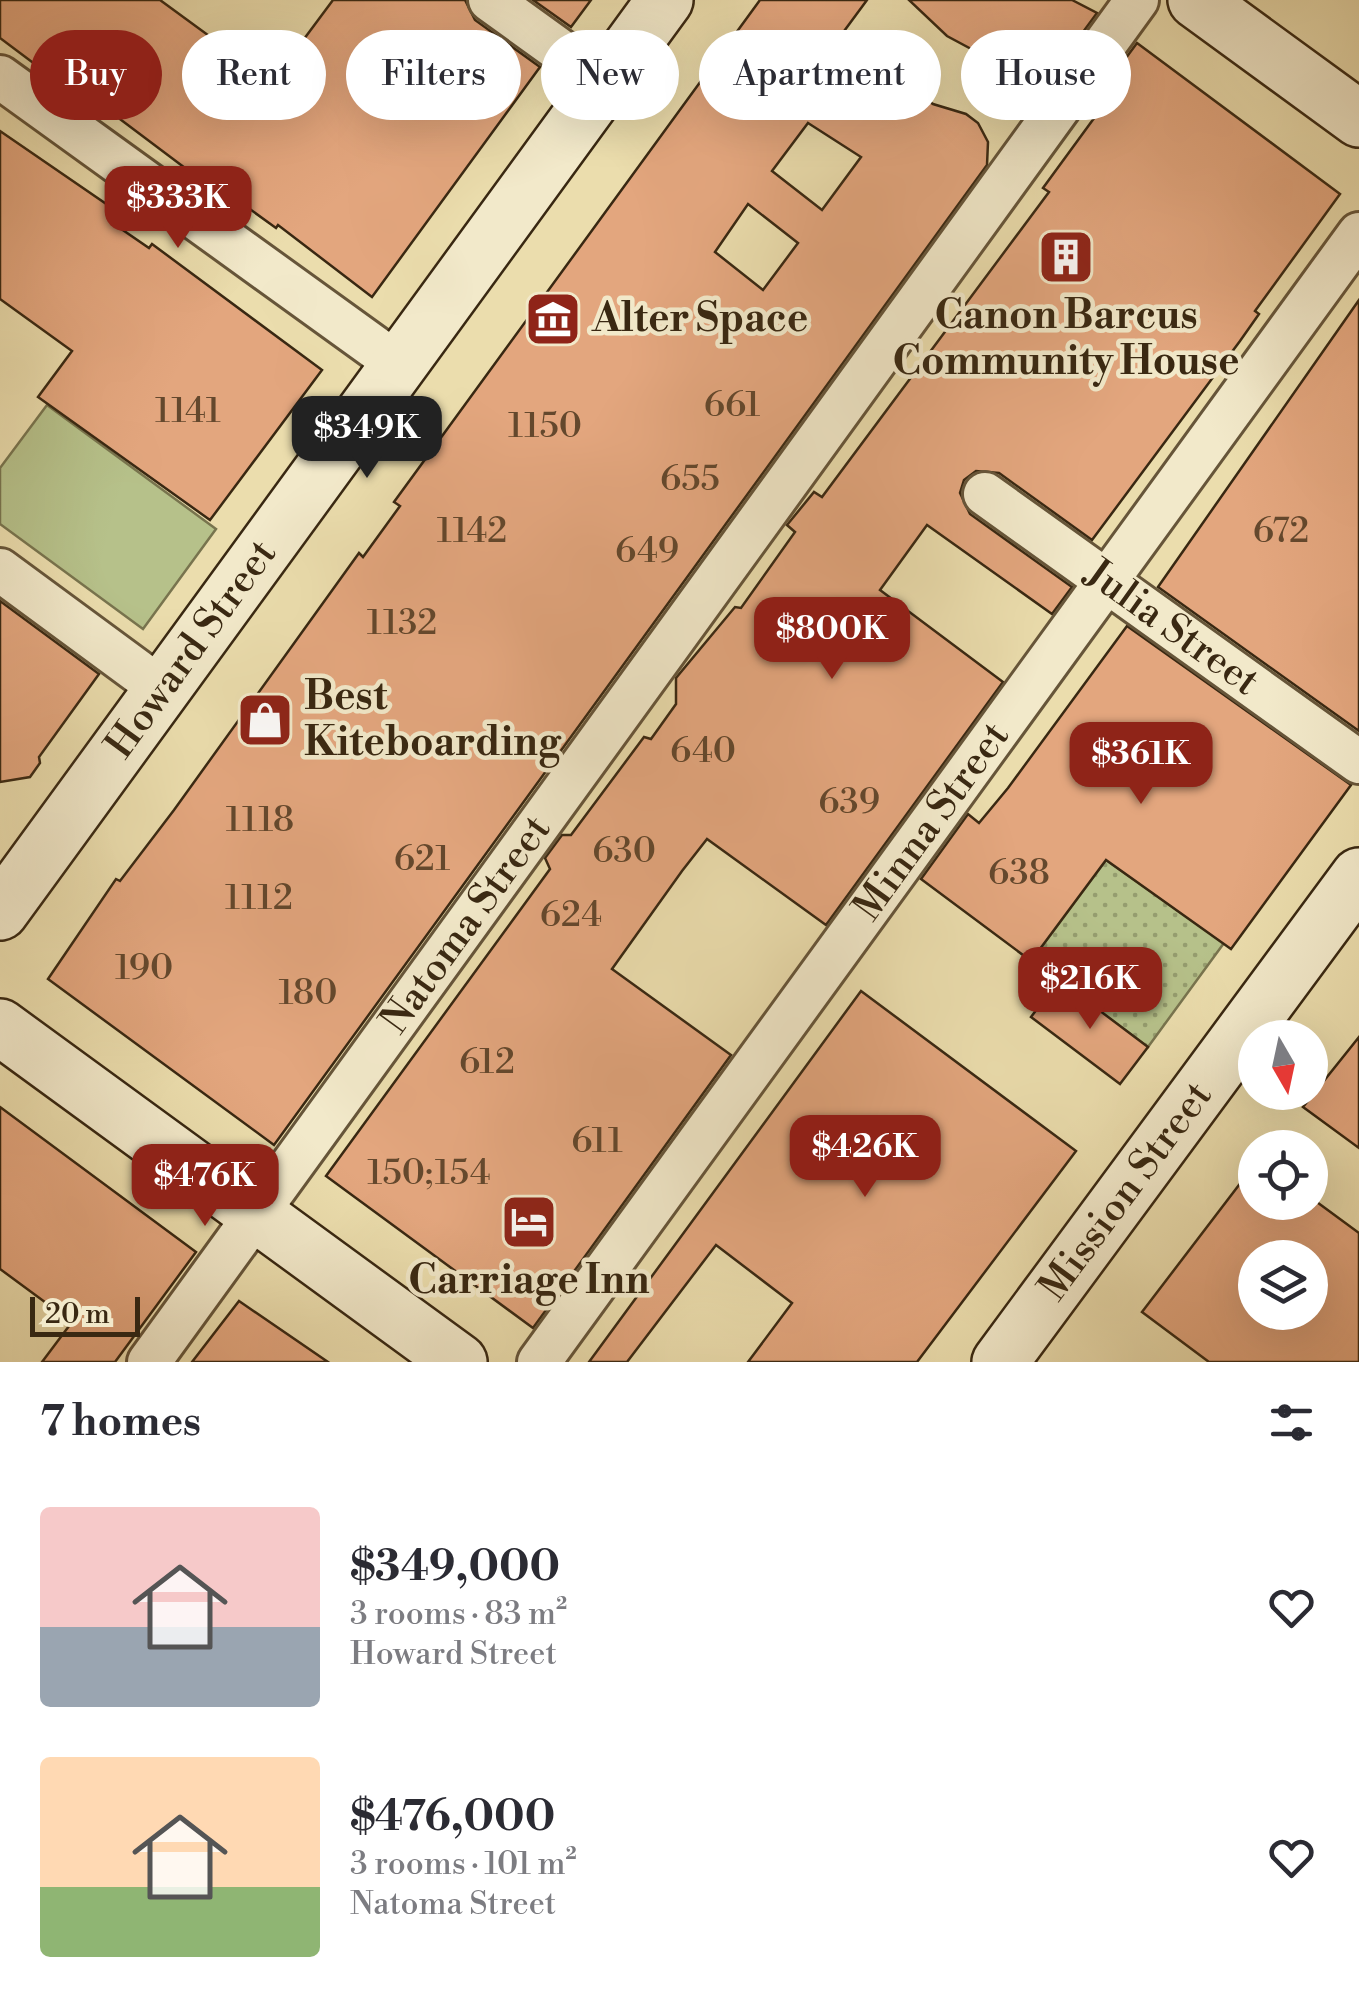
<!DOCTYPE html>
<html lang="en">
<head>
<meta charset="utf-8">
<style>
  :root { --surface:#fff; --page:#f7f7f7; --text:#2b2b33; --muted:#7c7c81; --accent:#8f2418 }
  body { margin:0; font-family:"Libre Bodoni",serif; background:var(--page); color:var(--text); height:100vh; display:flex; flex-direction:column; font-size:38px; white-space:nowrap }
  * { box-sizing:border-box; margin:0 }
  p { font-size:32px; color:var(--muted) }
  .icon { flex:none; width:55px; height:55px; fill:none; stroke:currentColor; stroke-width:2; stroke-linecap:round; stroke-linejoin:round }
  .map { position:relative; height:1362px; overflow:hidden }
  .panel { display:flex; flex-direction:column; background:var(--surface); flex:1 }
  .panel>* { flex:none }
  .guide { position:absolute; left:30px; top:30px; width:1300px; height:90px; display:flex; gap:20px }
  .needle { width:65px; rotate:171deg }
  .fabs { position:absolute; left:1238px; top:1020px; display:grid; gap:20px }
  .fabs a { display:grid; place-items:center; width:90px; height:90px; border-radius:50%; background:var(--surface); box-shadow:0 10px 40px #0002; font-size:50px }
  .scale { position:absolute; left:30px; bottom:25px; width:110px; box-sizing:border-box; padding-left:10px; border:5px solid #392812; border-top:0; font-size:28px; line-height:35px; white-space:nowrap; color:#392812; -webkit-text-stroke:8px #f2e9ca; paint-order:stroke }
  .price { position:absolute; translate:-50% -85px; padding:0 22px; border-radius:20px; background:var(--accent); color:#fff; font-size:32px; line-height:65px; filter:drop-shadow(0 2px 5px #0008) }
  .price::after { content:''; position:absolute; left:50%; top:60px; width:30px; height:22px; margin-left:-15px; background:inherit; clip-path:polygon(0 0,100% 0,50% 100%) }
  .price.selected { background:#222; color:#fff }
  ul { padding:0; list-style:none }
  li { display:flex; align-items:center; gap:30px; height:250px; padding:0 40px }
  li span { display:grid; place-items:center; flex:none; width:280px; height:200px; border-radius:10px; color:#555 }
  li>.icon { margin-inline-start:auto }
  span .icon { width:120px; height:120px; fill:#fffc; stroke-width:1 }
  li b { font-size:42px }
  h2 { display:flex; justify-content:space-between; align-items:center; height:120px; padding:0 40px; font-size:42px }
  .tag { padding:0 35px; border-radius:45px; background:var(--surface); box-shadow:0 10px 40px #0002; font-size:35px; line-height:90px }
  .tag.selected { background:var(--accent); color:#fff }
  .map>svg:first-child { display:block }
  .grass { fill:url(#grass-dots); stroke:#78744e; stroke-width:2.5 }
  .green { fill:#b6c18a; stroke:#78744e; stroke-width:2.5 }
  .building { fill:#e3a67e; stroke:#392812; stroke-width:2.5; fill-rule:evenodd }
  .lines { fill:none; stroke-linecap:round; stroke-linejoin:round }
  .minor-casing { stroke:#665539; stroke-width:48 }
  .secondary-casing { stroke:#392812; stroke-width:60 }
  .minor { stroke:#f2e9ca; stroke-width:42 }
  .secondary { stroke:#f2e9ca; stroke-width:55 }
  .labels { text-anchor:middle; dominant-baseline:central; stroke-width:9; stroke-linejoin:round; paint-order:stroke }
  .number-label { font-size:35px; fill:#64482d }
  .poi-label { font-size:40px; font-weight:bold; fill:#392812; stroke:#f2e9ca }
  .street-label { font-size:40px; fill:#392812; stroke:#f2e9ca }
</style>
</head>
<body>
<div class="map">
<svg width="1359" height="1362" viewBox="0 0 1359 1362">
  <defs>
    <pattern id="grass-dots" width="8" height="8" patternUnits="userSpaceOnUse" patternTransform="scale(2.5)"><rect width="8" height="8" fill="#b6c18a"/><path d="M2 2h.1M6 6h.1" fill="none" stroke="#959d6f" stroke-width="1.8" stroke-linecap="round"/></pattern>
  </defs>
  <rect width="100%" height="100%" fill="#ebddad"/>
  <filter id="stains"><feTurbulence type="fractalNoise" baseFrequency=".002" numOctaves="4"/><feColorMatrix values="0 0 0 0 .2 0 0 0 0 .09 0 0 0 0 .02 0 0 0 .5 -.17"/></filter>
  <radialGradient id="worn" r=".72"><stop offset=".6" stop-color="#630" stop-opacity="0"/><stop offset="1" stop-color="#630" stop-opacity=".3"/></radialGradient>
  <path class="grass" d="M1106 860 1224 943 1148 1047 1031 961Z"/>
  <path class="green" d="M47 405 216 529 143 629 0 524V468Z"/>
  <g class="building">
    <path d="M0 0H160L272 82 333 0H465L475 20 540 67 372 297 278 225 276 228 204 176 201 180 68 80H56L0 38Z"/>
    <path d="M533 0H591L571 27Z"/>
    <path d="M760 0H867L825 57 831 61 777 109 896 85 908 87 933 104 966 114 978 123 988 142 987 165 274 1145 48 979 116 879 120 881 174 810 359 553 363 557 400 506 394 502ZM808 123 861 157 822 210 772 171ZM748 204 798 243 763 290 715 252Z"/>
    <path d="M909 0H1072L1097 13 1039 92 1016 73 947 36Z"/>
    <path d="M1137 43 1340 194 1255 311 1259 314 1240 341 1092 540 999 473 976 471 964 480 960 493 970 514 1072 587 1052 614 927 525 880 590 1003 682 826 925 707 839 682 871 612 969 731 1055 533 1328 326 1176 550 869 545 858 562 835H571L644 737 651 739 676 704V678L735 607 741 608 795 532 787 525 814 492 822 497 1049 192 1043 188 1111 95 1103 89Z"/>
    <path d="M0 131 115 210 117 226 149 248 152 244 322 370 210 520 38 397 72 351 0 299Z"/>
    <path d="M1359 300V731L1158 587Z"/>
    <path d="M0 601 99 674 39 757 40 763 30 777 0 782Z"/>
    <path d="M1127 626 1351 785 1231 949 1106 860 1031 961 921 879 968 814 979 823 1008 788Z"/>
    <path d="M1059 980 1148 1047 1120 1084 1031 1017Z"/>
    <path d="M861 991 1076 1151 917 1362H748L792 1303 716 1245 627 1362H589Z"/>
    <path d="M1359 1037V1148L1303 1107Z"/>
    <path d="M0 1107 196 1252 115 1362H42L72 1322 0 1269Z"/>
    <path d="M1255 1164V1202H1310V1197L1359 1233V1362H1209L1142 1312ZM1255 1258H1310V1312H1255Z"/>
    <path d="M239 1301 328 1362H192Z"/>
  </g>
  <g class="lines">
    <g class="minor-casing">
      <g id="minor">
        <path d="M490 0 605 83"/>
        <path d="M0 77 399 365"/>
        <path id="s1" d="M985 494 1359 762"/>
        <path d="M0 570 163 690"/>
        <path id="s2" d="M149 1362 1137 0"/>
        <path id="s3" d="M539 1362 1359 234"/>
      </g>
    </g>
    <g class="secondary-casing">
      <g id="secondary">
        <path d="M1196 0 1359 119"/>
        <path id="s4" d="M0 912 665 0"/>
        <path d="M0 1027 459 1362"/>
        <path id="s5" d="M1000 1362 1359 876"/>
      </g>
    </g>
    <use href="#minor" class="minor"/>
    <use href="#secondary" class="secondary"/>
  </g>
  <defs>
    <g id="building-square" transform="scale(2.875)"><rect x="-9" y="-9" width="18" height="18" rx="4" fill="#8f2418" stroke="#f2e9ca"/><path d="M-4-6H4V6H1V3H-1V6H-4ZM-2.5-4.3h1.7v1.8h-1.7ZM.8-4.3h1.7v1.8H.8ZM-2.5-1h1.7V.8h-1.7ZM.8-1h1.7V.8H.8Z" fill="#fff"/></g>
    <g id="museum-square" transform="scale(2.875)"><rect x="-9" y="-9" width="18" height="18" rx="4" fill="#8f2418" stroke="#f2e9ca"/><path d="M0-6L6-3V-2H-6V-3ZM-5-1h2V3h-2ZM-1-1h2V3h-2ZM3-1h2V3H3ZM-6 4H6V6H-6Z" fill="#fff"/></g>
    <g id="shop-square" transform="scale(2.875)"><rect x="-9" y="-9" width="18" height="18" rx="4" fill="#8f2418" stroke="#f2e9ca"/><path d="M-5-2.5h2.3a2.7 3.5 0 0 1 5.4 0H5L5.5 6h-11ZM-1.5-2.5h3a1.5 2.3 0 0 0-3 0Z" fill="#fff"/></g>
    <g id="hotel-square" transform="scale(2.875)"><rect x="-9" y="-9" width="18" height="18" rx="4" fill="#8f2418" stroke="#f2e9ca"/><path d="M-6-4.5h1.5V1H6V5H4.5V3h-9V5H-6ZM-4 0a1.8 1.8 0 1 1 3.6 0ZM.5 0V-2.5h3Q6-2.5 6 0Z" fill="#fff"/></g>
  </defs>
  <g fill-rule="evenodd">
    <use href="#building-square" x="1066" y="257"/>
    <use href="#museum-square" x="553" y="319"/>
    <use href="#shop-square" x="265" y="720"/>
    <use href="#hotel-square" x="529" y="1222"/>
  </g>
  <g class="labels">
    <g class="number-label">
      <text x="732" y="405">661</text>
      <text x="188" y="411">1141</text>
      <text x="545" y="426">1150</text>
      <text x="690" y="479">655</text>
      <text x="472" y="531">1142</text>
      <text x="1281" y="531">672</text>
      <text x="647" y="551">649</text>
      <text x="402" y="623">1132</text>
      <text x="703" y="751">640</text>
      <text x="849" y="802">639</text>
      <text x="260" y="820">1118</text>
      <text x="624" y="851">630</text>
      <text x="422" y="859">621</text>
      <text x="1019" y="873">638</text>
      <text x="259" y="898">1112</text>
      <text x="571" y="915">624</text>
      <text x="144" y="968">190</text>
      <text x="308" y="993">180</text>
      <text x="487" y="1062">612</text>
      <text x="597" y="1141">611</text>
      <text x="429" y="1173">150;154</text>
    </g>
    <g class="poi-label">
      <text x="1066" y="316">Canon Barcus<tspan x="1066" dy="46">Community House</tspan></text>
      <text x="592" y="319" text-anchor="start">Alter Space</text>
      <text x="304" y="697" text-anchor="start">Best<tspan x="304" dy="46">Kiteboarding</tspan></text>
      <text x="529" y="1281">Carriage Inn</text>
    </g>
    <g class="street-label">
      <text stroke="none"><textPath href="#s1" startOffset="230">Julia Street</textPath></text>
      <text stroke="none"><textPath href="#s4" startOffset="325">Howard Street</textPath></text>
      <text stroke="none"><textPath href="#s3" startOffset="668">Minna Street</textPath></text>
      <text stroke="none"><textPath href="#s2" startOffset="540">Natoma Street</textPath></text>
      <text stroke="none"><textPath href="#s5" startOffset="212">Mission Street</textPath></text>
    </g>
  </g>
  <rect width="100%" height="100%" filter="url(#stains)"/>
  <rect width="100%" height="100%" fill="url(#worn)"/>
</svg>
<div class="fabs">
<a><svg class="needle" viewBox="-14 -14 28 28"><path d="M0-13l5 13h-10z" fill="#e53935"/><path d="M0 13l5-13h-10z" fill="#7c7c81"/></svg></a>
<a><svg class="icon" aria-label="locate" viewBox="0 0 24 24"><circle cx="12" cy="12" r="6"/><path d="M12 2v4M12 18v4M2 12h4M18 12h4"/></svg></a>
<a><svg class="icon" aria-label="layers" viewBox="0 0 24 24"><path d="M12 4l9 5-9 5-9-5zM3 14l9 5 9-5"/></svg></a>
</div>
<div class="scale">20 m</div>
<b class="price" style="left:178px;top:251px">$333K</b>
<b class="price selected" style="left:367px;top:481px">$349K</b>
<b class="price" style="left:832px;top:682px">$800K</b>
<b class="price" style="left:1141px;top:807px">$361K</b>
<b class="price" style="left:1090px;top:1032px">$216K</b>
<b class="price" style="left:865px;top:1200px">$426K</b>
<b class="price" style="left:205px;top:1229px">$476K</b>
<div class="guide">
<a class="tag selected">Buy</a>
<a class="tag">Rent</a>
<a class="tag">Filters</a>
<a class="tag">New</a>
<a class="tag">Apartment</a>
<a class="tag">House</a>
</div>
</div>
<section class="panel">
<h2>7 homes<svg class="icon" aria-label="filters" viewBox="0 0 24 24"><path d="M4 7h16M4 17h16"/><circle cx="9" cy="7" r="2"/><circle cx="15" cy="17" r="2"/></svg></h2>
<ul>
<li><span style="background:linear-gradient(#f6c9c9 60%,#9aa5b1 0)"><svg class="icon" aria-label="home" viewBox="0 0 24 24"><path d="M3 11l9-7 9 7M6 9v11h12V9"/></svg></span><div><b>$349,000</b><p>3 rooms · 83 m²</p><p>Howard Street</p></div><svg class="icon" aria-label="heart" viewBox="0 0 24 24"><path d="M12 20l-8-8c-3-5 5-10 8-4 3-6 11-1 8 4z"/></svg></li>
<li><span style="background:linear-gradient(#ffd9b3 65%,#8fb573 0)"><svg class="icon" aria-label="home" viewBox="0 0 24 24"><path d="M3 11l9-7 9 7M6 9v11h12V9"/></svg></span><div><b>$476,000</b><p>3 rooms · 101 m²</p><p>Natoma Street</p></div><svg class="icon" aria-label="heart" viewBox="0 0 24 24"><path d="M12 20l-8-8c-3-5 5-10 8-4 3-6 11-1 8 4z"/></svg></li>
</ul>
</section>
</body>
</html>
